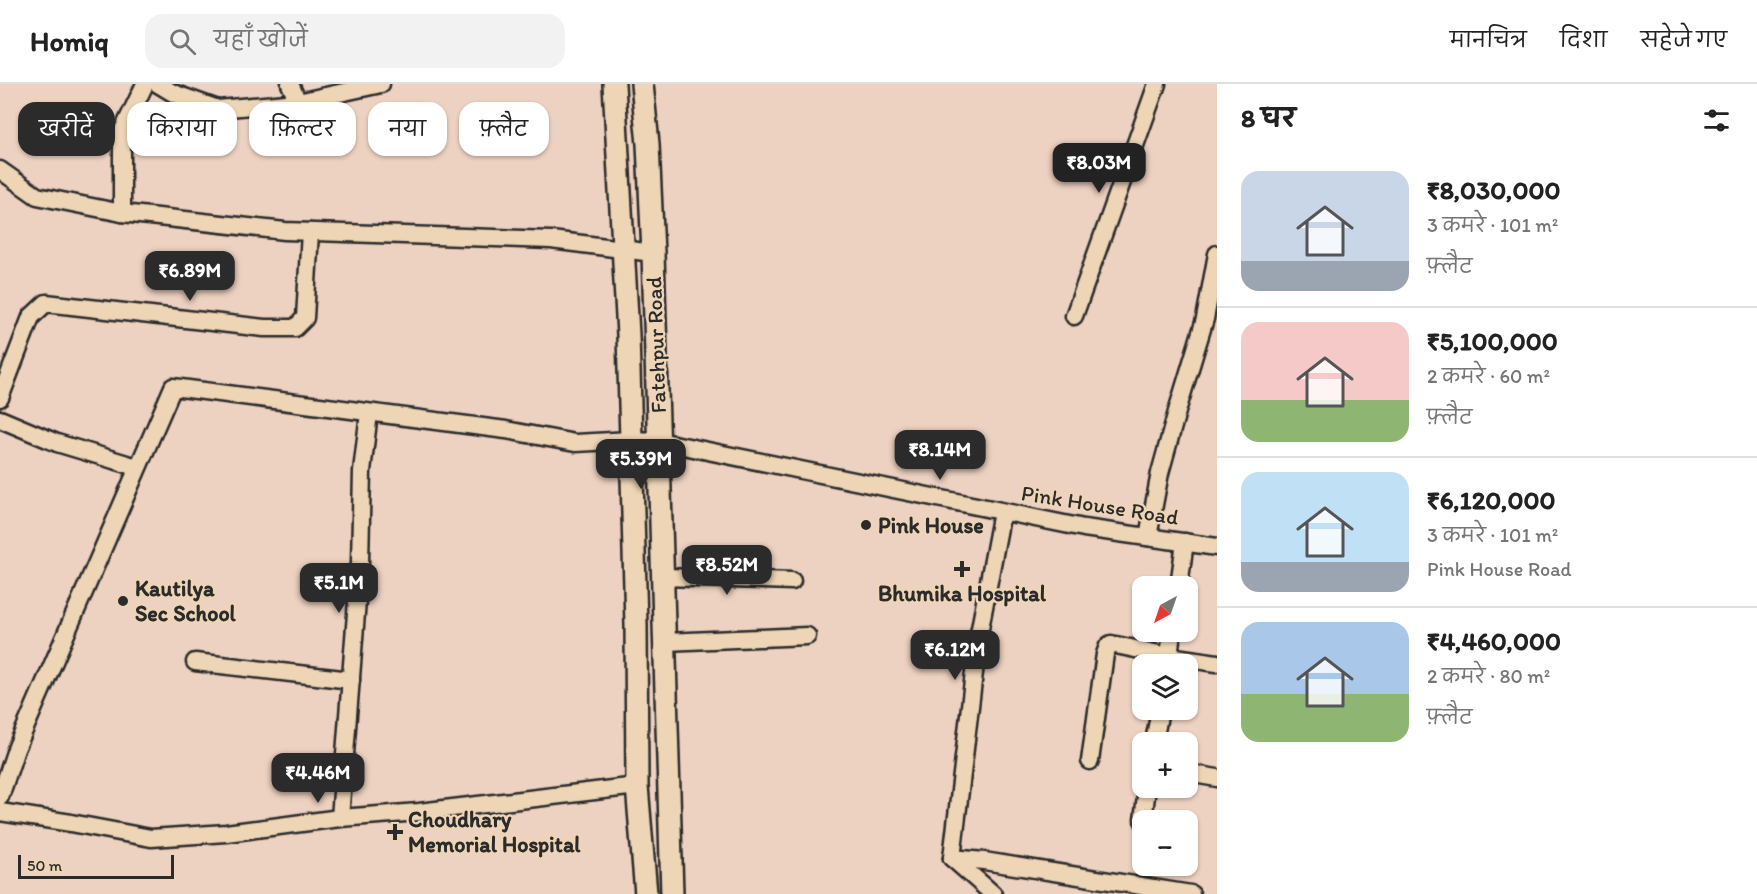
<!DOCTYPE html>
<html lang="hi">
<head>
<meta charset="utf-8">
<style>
  :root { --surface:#fff; --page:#f2f2f2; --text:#222; --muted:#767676; --line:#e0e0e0; --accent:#2b2b2b }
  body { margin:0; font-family:Itim,"Playpen Sans Deva",sans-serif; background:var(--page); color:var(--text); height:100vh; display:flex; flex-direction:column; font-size:22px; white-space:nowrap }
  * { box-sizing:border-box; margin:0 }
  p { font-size:20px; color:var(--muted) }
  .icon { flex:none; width:33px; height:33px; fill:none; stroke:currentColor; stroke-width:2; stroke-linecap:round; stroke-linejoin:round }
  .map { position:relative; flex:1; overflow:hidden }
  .details { display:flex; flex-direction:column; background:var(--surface); width:540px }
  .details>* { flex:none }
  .guide { position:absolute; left:18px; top:18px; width:570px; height:54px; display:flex; gap:12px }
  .needle { width:39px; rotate:220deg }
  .buttons { position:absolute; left:1132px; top:492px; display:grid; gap:12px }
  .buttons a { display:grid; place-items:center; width:66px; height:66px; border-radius:12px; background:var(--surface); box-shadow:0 2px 4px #0004; font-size:30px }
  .scale { position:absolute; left:18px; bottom:15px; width:156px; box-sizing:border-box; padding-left:6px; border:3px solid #2b2b2b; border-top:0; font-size:16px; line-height:21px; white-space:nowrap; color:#2b2b2b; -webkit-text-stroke:4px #eed5b6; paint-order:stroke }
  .price { position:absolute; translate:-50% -51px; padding:0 14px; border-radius:12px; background:var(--accent); color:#fff; font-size:20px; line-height:39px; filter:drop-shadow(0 2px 3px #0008) }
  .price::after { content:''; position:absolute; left:50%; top:36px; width:18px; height:14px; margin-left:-9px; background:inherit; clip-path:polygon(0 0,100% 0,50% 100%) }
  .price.selected { background:#222; color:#fff }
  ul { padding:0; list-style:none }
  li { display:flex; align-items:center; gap:18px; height:150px; padding:0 24px }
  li+li { border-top:2px solid var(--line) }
  li span { display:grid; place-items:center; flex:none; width:168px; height:120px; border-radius:18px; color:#555 }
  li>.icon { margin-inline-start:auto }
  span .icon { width:72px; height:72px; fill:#fffc; stroke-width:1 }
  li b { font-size:26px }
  h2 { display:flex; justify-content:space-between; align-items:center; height:72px; padding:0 24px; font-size:26px }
  .tag { padding:0 21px; border-radius:18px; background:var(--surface); box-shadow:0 2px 4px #0004; font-size:21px; line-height:54px }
  .tag.selected { background:var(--accent); color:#fff }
  header { display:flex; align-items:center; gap:36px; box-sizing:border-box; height:84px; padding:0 30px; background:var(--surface); border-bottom:2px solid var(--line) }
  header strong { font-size:28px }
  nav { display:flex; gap:33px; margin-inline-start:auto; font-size:21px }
  .search { width:420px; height:54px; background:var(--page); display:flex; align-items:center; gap:15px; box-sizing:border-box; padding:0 21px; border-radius:18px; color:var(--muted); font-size:22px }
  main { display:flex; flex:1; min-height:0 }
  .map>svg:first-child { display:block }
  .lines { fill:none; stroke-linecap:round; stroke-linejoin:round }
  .minor-casing { stroke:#2b2b2b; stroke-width:21 }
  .tertiary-casing { stroke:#2b2b2b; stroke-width:26 }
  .minor { stroke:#eed5b6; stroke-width:16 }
  .tertiary { stroke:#eed5b6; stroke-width:21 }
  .poi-dot { fill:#2b2b2b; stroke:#eed5b6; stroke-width:2 }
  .labels { text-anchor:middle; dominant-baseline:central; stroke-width:4.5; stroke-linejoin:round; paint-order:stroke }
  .street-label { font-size:22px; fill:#2b2b2b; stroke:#eed5b6 }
  .poi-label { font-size:22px; font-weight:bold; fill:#2b2b2b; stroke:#eed5b6; text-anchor:start }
</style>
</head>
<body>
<header>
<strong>Homiq</strong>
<div class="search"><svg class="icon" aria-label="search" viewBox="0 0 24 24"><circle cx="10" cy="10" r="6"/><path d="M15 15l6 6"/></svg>यहाँ खोजें</div>
<nav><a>मानचित्र</a><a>दिशा</a><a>सहेजे गए</a></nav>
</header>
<main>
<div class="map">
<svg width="1217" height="810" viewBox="0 0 1217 810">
  <rect width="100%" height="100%" fill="#eed2c1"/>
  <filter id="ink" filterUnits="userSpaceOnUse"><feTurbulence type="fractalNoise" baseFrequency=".0167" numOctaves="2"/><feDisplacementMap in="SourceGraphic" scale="12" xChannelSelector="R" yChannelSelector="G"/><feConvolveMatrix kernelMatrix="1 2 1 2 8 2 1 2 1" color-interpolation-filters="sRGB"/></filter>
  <g filter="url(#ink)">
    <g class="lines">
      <g class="minor-casing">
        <g id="minor">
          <path d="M158 0 173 9 218 25 298 18 381 0"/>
          <path d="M290 0 298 18"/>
          <path d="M0 86 37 112 122 129 285 147 551 156 653 169"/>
          <path d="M122 129V48L145 0"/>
          <path d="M1074 232 1157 0"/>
          <path d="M0 314 31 233 46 219 264 244H295L305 234 310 148"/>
          <path d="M0 335 57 359 137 383"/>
          <path d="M1148 453 1160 389 1178 324 1205 235 1217 170"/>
          <path d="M663 493 792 497"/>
          <path d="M1179 502 1185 458"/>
          <path d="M665 558 807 552"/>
          <path d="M195 578 351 596"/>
          <path d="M1168 580 1172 548"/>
          <path d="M1154 658 1160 626"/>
          <path d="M1090 677 1105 570 1108 562 1111 560 1169 572 1217 579"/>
          <path d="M1188 689 1217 694"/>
          <path d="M0 713 16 665 173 303 506 346 575 359 631 356 659 357 1084 444 1217 463"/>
          <path d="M0 728 71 739 151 754 226 749 340 734 419 728 637 702"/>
          <path d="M340 734 360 478 362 387 369 329"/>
          <path d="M1143 736 1147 704"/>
          <path d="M952 774 978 555 1002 428"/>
          <path d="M952 774 984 777 1191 810"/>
          <path d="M952 774 993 810"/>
        </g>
      </g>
      <g class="tertiary-casing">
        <g id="tertiary">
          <path d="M614 0 628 251 631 356 636 541 637 702 646 810"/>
          <path d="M642 0 648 60 653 169 672 810"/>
        </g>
      </g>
      <use href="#minor" class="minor"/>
      <use href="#tertiary" class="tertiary"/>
    </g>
  </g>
  <g class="poi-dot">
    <circle cx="866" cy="441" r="6"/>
    <path d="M959 476h6v6h6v6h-6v6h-6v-6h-6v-6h6z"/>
    <circle cx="123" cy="517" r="6"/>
    <path d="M392 739h6v6h6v6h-6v6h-6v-6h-6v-6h6z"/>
  </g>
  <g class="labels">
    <g class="street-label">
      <text transform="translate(656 261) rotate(-92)">Fatehpur Road</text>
      <text transform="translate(1100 421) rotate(9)">Pink House Road</text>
    </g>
    <g class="poi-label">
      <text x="878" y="441">Pink House</text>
      <text x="135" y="504">Kautilya<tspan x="135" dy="25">Sec School</tspan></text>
      <text x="962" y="509" text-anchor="middle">Bhumika Hospital</text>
      <text x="408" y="735">Choudhary<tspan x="408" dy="25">Memorial Hospital</tspan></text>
    </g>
  </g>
</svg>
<div class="buttons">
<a><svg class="needle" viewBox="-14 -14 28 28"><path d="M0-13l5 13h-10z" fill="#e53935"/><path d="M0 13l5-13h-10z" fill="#767676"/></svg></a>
<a><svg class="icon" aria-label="layers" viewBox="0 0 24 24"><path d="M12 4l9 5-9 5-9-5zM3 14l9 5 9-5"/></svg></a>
<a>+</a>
<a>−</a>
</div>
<div class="scale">50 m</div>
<b class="price selected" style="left:1099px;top:110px">₹8.03M</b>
<b class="price" style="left:190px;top:218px">₹6.89M</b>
<b class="price" style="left:940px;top:397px">₹8.14M</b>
<b class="price" style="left:641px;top:406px">₹5.39M</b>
<b class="price" style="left:727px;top:512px">₹8.52M</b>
<b class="price" style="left:339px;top:530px">₹5.1M</b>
<b class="price" style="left:955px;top:597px">₹6.12M</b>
<b class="price" style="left:318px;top:720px">₹4.46M</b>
<div class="guide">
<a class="tag selected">खरीदें</a>
<a class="tag">किराया</a>
<a class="tag">फ़िल्टर</a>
<a class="tag">नया</a>
<a class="tag">फ़्लैट</a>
</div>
</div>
<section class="details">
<h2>8 घर<svg class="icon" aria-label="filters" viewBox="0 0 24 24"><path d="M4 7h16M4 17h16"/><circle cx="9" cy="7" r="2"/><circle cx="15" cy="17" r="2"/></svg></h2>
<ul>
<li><span style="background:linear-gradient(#c9d6e8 75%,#9aa5b1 0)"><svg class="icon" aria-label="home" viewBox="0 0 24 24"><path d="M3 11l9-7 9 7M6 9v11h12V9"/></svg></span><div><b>₹8,030,000</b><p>3 कमरे · 101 m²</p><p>फ़्लैट</p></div></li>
<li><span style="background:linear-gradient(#f6c9c9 65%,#8fb573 0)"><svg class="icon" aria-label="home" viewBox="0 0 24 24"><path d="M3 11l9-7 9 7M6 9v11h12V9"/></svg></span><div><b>₹5,100,000</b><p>2 कमरे · 60 m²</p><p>फ़्लैट</p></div></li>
<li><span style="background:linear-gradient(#bfe0f5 75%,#9aa5b1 0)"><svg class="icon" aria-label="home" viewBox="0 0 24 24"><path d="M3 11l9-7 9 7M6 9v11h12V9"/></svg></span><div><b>₹6,120,000</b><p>3 कमरे · 101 m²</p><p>Pink House Road</p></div></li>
<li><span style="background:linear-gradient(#a9c7e8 60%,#8fb573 0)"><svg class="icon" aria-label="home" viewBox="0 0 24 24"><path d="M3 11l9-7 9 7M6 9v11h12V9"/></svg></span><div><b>₹4,460,000</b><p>2 कमरे · 80 m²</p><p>फ़्लैट</p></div></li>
</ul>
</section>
</main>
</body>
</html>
